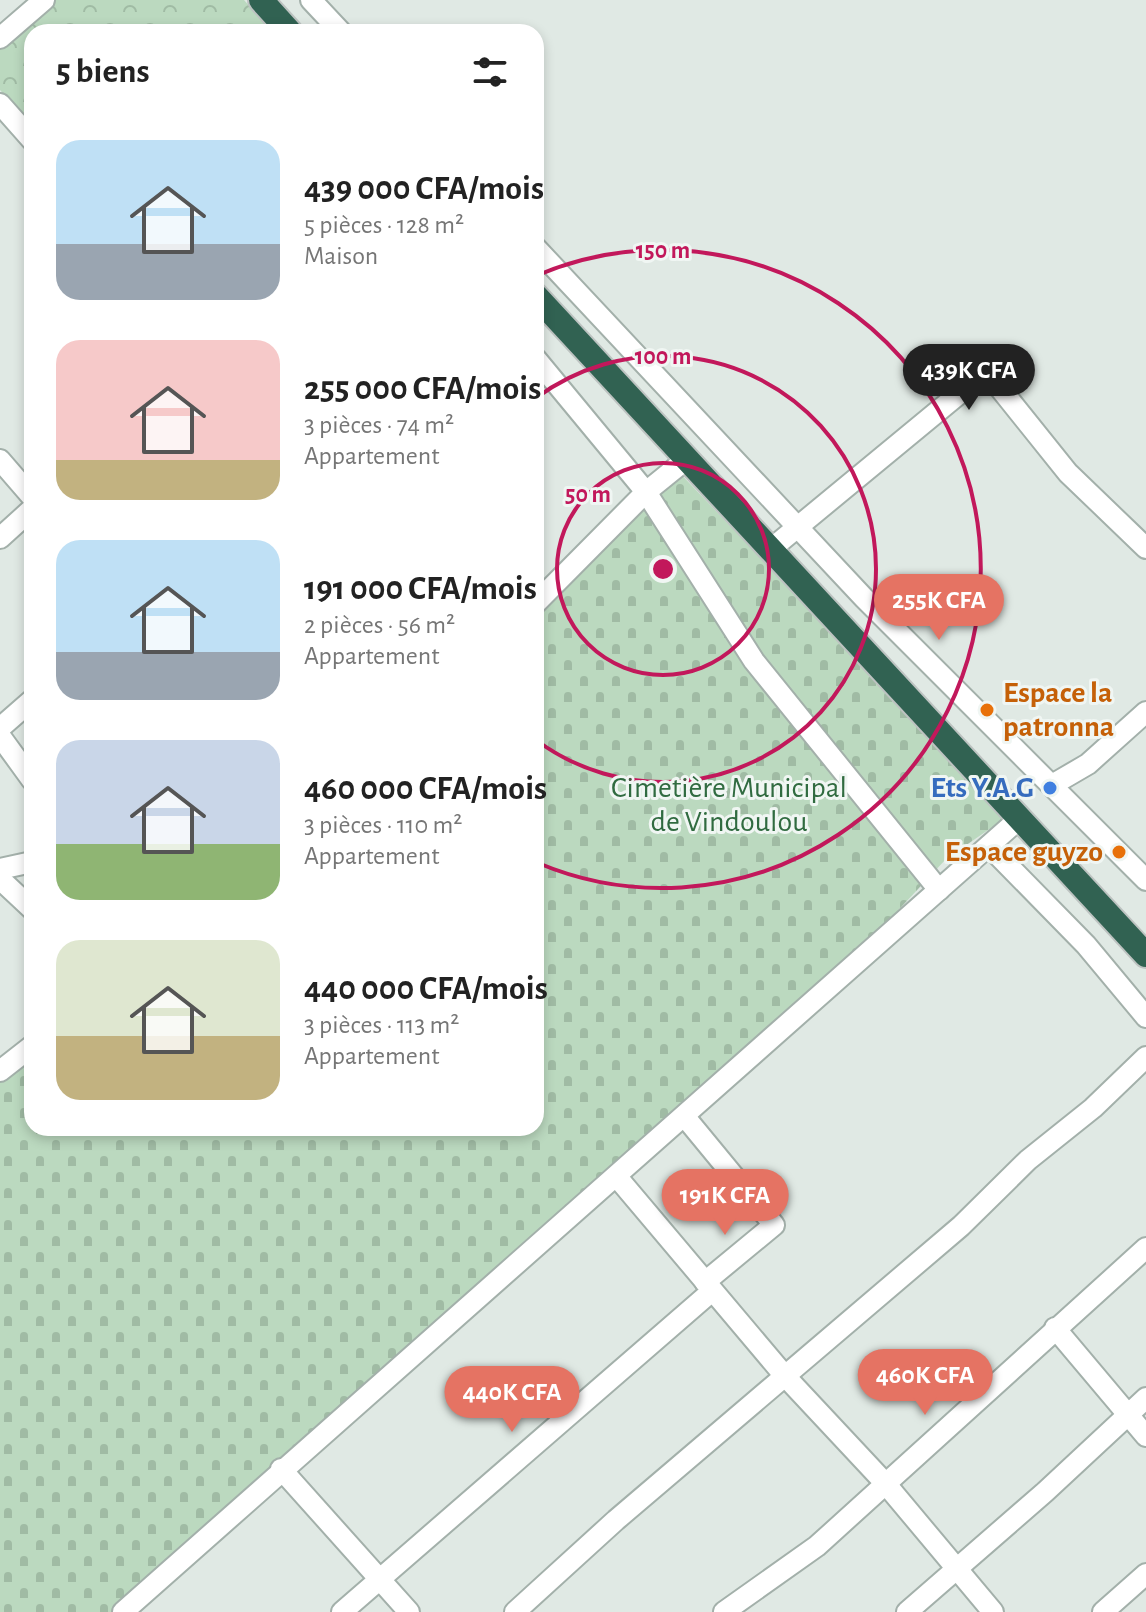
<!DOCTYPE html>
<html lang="fr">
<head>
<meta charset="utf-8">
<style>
  :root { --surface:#fff; --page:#f6f6f6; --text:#222; --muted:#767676; --accent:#e57363 }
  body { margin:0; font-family:"Alegreya Sans",sans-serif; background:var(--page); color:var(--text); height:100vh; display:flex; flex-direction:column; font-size:30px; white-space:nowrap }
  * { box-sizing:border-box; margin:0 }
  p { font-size:26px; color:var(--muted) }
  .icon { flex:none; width:44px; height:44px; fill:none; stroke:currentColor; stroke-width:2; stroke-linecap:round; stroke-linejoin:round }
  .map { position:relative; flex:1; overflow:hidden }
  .side { position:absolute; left:24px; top:24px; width:520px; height:1112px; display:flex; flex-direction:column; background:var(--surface); border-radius:24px; box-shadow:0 4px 12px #0003 }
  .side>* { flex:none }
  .price { position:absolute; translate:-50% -68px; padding:0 18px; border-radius:28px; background:var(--accent); color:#fff; font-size:26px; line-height:52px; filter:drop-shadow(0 2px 4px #0008) }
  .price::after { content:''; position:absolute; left:50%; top:48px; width:24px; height:18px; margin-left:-12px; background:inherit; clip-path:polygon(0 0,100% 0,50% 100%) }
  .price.selected { background:#222; color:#fff }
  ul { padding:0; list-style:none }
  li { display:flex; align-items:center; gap:24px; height:200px; padding:0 32px }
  li span { display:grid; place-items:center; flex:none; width:224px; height:160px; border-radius:24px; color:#555 }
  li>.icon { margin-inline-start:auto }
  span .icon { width:96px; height:96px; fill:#fffc; stroke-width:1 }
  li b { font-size:34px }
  h2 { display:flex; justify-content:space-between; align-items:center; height:96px; padding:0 32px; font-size:34px }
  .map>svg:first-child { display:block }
  .cemetery { fill:url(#cemetery-stones) }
  .park { fill:url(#park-crowns) }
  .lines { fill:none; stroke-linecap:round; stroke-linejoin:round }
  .minor-casing { stroke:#a3b0aa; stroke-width:24 }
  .highway-casing { stroke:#bdc3c1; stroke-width:28 }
  .minor { stroke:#fff; stroke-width:20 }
  .highway { stroke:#316252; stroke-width:24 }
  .ring { fill:none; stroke:#c2185b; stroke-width:4 }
  .food-dot { fill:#e8710a; stroke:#f0f6f3; stroke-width:3 }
  .shop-dot { fill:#3f7fe0; stroke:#f0f6f3; stroke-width:3 }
  .labels { text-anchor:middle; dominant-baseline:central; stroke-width:6; stroke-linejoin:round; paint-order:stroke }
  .food-label { font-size:30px; font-weight:bold; fill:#c56008; stroke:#f0f6f3; text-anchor:start }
  .park-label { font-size:30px; fill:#306b40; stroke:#f0f6f3 }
  .shop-label { font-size:30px; font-weight:bold; fill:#366cbe; stroke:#f0f6f3; text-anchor:end }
  .centre { fill:#c2185b; stroke:#f0f6f3; stroke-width:4 }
  .ring-label { font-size:24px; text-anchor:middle; font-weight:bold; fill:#c2185b; stroke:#f0f6f3; stroke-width:6; stroke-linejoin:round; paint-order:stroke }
</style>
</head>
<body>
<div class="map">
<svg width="1146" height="1612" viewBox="0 0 1146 1612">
  <defs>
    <pattern id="cemetery-stones" width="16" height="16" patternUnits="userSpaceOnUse" patternTransform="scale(2)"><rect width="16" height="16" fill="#bbd9bf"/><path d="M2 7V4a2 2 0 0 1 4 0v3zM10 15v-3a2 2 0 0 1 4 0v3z" fill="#a0bba4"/></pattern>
    <pattern id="park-crowns" width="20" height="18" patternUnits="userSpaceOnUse" patternTransform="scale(2)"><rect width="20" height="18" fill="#bbd9bf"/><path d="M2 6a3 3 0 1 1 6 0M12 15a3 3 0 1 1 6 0" fill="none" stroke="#a0bba4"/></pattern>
  </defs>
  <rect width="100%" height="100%" fill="#e0e9e4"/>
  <path class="cemetery" d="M675 468 1007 817 946 859 891 918 572 1217 124 1612H0V1069L32 1043V1128H536V601Z"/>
  <path class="park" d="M56 0H244L273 32H32V126L0 90V48Z"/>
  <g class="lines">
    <g class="minor-casing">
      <g id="minor">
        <path d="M311 0 341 32"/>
        <path d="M0 38 44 0"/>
        <path d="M0 104 32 140"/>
        <path d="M536 248 864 598 1146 880"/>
        <path d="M536 359 646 492 754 661 939 890"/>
        <path d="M0 460 32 497"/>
        <path d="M0 538 32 509"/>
        <path d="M771 549 983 374 995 382 1068 473 1146 548"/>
        <path d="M536 603 646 492 688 458"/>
        <path d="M0 728 32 700"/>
        <path d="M0 736 32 780"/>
        <path d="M1052 785 1088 764 1146 712"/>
        <path d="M989 846 1086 945 1146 1017"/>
        <path d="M0 869 32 862"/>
        <path d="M0 879 32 909"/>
        <path d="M0 1071 32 1046"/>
        <path d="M685 1117 774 1225 705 1282"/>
        <path d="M617 1177 784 1375 885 1483 993 1612"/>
        <path d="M1055 1328 1146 1436"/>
        <path d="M281 1469 409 1612"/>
        <path d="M123 1612 1020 818"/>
        <path d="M342 1612 712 1291"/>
        <path d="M515 1612 616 1520 961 1226 1028 1160 1093 1108 1146 1057"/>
        <path d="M724 1612 817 1546 1146 1248"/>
        <path d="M907 1612 1045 1492 1146 1398"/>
        <path d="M1103 1612 1146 1574"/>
      </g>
    </g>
    <g class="highway-casing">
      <g id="highway">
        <path d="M261 0 290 32"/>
        <path d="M536 296 1146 955"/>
      </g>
    </g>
    <use href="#minor" class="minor"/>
    <use href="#highway" class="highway"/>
  </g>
  <g class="ring">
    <circle cx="663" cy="569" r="106"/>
    <path d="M536 398A213 213 0 1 1 536 740"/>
    <path d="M538 275A319 319 0 1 1 538 863"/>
  </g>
  <g class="food-dot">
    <circle cx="987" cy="710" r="8"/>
    <circle cx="1119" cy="852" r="8"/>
  </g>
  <circle class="shop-dot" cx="1050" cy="788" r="8"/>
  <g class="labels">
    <g class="food-label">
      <text x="1003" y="693">Espace la<tspan x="1003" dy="34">patronna</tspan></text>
      <text x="1103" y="852" text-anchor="end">Espace guyzo</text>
    </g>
    <g class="park-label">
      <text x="729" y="788">Cimetière Municipal<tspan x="729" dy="34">de Vindoulou</tspan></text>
    </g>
    <g class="shop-label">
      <text x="1034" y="788">Ets Y.A.G</text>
    </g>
  </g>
  <circle cx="663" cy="569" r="12" class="centre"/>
  <g class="ring-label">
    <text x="663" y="258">150 m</text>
    <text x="663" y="364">100 m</text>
    <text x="588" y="502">50 m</text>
  </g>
</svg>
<b class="price selected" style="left:969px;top:412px">439K CFA</b>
<b class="price" style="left:939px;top:642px">255K CFA</b>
<b class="price" style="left:725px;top:1237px">191K CFA</b>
<b class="price" style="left:925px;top:1417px">460K CFA</b>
<b class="price" style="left:512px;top:1434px">440K CFA</b>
<section class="side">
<h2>5 biens<svg class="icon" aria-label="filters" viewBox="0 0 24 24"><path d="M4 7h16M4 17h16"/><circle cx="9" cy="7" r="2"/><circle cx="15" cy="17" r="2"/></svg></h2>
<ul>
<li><span style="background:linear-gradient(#bfe0f5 65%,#9aa5b1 0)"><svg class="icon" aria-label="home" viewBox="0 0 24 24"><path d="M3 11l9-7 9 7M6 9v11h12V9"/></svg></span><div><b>439 000 CFA/mois</b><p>5 pièces · 128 m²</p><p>Maison</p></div></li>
<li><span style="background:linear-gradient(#f6c9c9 75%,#c2b280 0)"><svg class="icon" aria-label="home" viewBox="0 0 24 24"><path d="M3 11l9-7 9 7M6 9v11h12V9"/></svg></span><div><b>255 000 CFA/mois</b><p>3 pièces · 74 m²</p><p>Appartement</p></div></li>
<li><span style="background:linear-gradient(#bfe0f5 70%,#9aa5b1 0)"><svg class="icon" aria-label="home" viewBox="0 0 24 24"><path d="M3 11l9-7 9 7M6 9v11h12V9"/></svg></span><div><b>191 000 CFA/mois</b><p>2 pièces · 56 m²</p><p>Appartement</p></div></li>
<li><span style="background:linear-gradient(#c9d6e8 65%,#8fb573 0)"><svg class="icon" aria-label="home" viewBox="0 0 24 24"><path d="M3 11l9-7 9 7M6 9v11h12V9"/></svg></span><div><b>460 000 CFA/mois</b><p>3 pièces · 110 m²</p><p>Appartement</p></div></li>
<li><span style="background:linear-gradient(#dfe7d0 60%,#c2b280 0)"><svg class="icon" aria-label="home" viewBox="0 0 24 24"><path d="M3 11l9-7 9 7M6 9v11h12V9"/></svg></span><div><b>440 000 CFA/mois</b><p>3 pièces · 113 m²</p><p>Appartement</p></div></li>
</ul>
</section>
</div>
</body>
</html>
